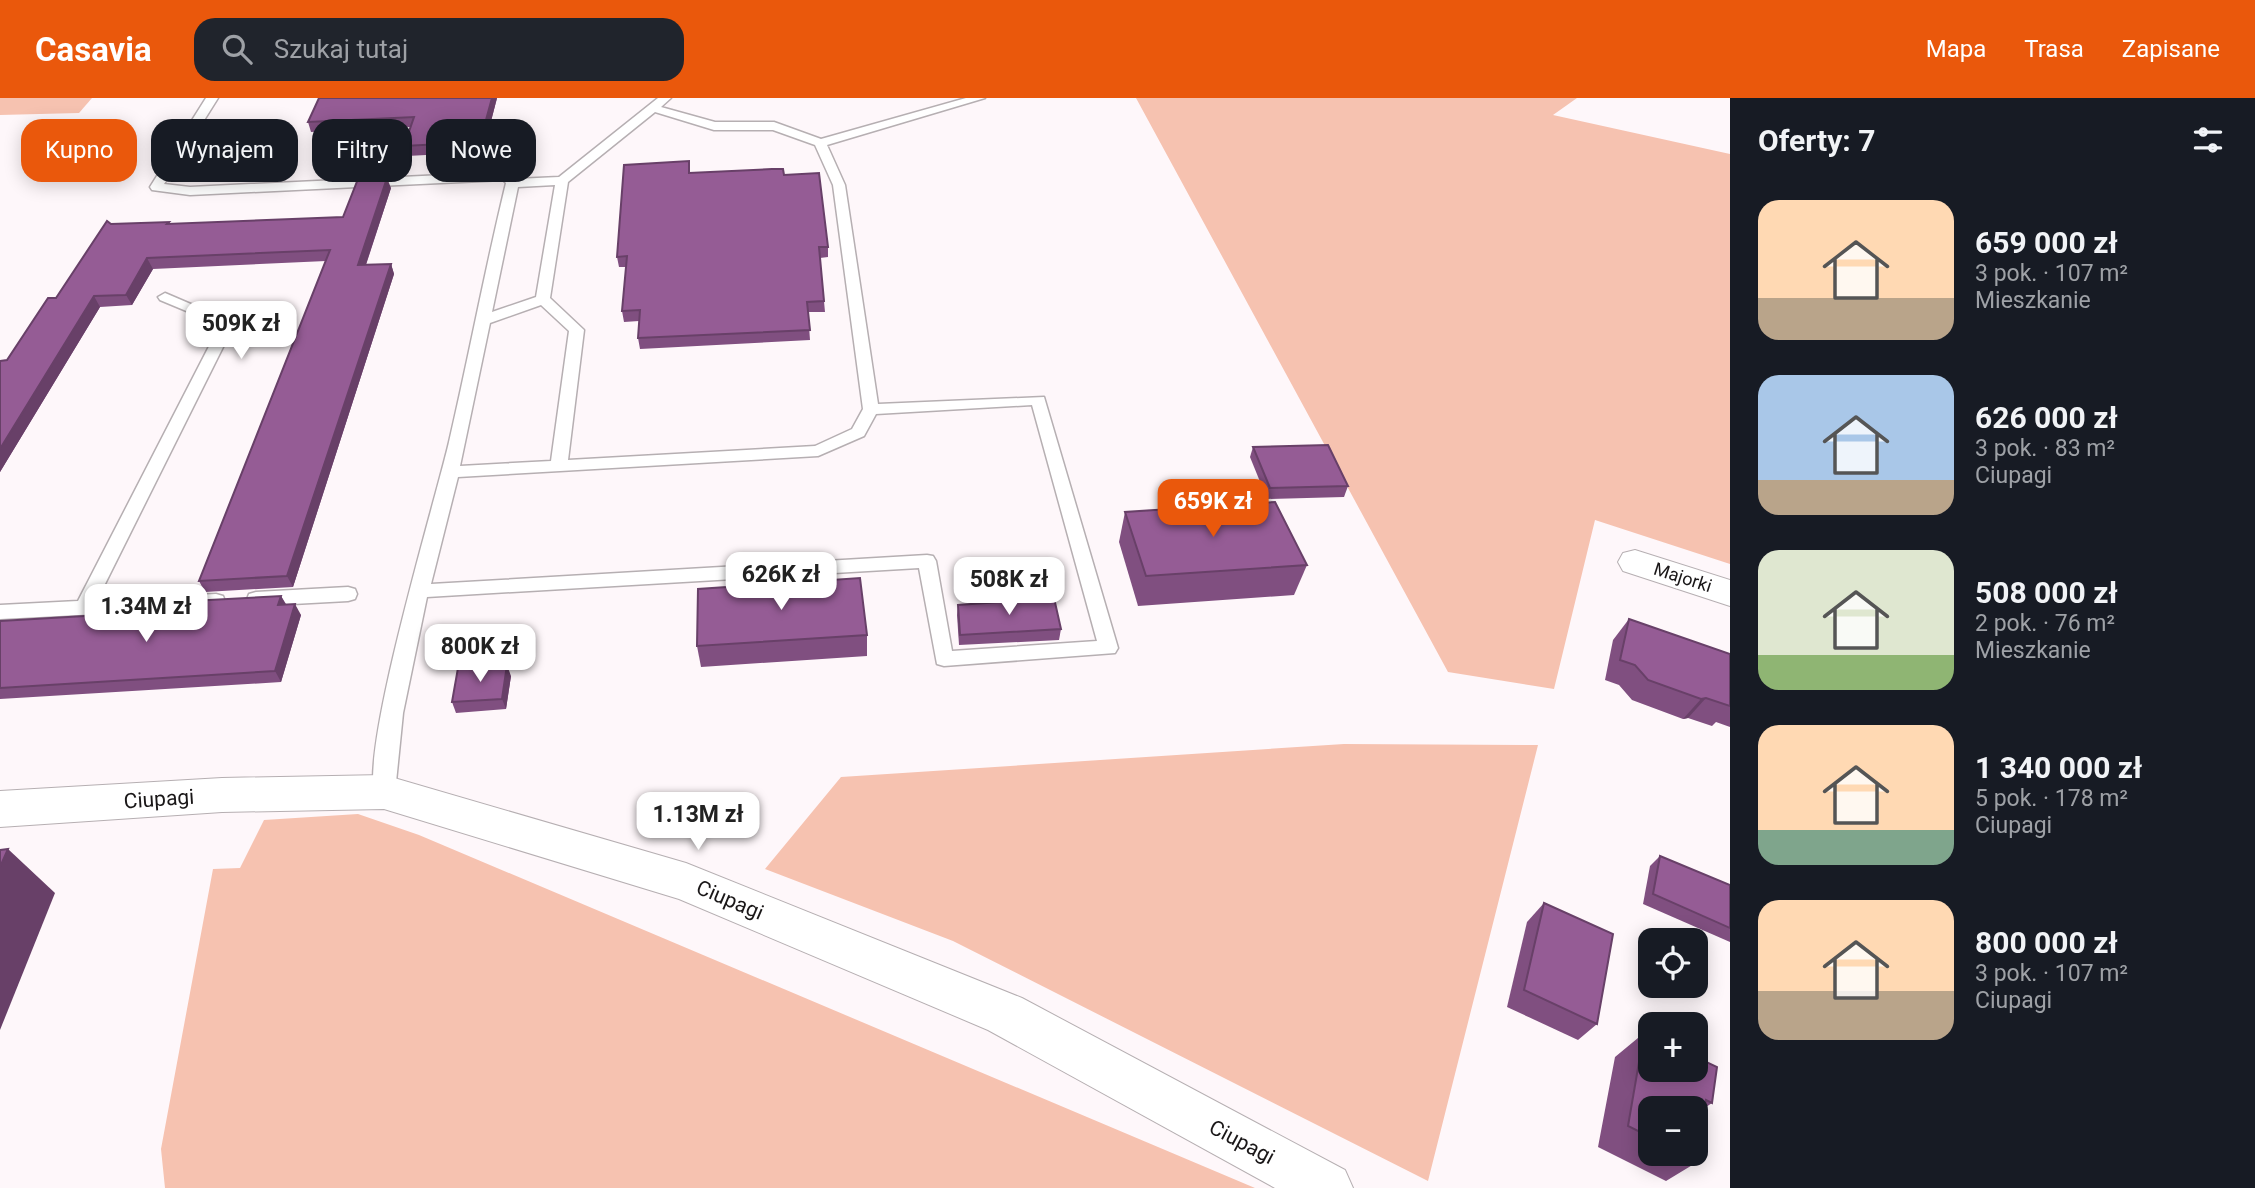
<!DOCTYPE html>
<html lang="pl">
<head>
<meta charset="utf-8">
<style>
  :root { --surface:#171b24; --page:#20242c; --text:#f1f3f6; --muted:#9ea1a6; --accent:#ea580c }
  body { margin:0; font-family:Roboto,sans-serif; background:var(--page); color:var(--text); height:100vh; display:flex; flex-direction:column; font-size:26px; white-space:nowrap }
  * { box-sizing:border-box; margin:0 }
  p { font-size:23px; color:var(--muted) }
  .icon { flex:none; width:38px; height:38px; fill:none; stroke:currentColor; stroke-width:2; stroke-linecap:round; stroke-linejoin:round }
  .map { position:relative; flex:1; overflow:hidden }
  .details { display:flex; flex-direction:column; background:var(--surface); width:525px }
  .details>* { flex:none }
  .top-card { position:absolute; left:21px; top:21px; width:665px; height:63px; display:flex; gap:14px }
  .controls { position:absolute; left:1638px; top:830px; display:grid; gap:14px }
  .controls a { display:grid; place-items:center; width:70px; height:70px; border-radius:14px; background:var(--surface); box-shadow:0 4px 18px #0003; font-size:35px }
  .price { position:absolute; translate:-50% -60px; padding:0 16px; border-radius:14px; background:#fff; color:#222; font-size:23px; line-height:46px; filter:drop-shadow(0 2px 4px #0008) }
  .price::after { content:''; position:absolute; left:50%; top:42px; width:21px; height:16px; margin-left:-10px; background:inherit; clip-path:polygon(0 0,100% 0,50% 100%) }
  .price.selected { background:var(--accent); color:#fff }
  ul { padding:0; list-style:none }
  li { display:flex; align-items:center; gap:21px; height:175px; padding:0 28px }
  li span { display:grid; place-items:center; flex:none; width:196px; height:140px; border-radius:21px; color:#555 }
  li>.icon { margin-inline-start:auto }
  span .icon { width:84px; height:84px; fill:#fffc; stroke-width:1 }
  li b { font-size:30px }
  h2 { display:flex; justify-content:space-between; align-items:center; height:84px; padding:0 28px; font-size:30px }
  .chip { padding:0 24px; border-radius:21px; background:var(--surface); box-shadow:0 4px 18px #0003; font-size:24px; line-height:63px }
  .chip.selected { background:var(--accent); color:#fff }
  header { display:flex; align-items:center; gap:42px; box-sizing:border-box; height:98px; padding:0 35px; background:var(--accent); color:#fff }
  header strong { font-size:33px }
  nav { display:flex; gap:38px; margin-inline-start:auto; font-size:24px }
  .search { width:490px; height:63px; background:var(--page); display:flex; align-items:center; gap:18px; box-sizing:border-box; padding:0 24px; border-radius:21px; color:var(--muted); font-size:26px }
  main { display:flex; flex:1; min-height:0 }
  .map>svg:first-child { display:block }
  .green { fill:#f6c2b0 }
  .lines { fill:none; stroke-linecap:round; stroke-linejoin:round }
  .service-casing { stroke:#b6afb2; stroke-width:3 }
  .minor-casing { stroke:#b6afb2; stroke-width:2 }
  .service { fill:#fff; fill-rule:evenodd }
  .minor { fill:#fff; fill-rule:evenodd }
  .wall { fill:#804f80; fill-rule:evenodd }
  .shaded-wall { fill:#684068 }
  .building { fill:#955c95; stroke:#684068; stroke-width:2 }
  .labels { text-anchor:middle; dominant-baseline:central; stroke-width:5; stroke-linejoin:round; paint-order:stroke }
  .street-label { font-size:18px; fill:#1a1718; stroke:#fff }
  .near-street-label { font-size:21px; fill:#1a1718; stroke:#fff }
</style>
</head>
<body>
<header>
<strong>Casavia</strong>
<div class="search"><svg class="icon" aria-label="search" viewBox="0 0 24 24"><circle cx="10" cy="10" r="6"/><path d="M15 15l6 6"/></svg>Szukaj tutaj</div>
<nav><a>Mapa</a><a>Trasa</a><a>Zapisane</a></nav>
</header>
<main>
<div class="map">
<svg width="1730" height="1090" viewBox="0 0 1730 1090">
  <rect width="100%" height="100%" fill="#fef7fa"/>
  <g class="green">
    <path d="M0 0H92L79 15 0 17Z"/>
    <path d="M1136 0H1577L1553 17 1730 56V466L1595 422 1554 591 1448 574Z"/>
    <path d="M1344 646 1538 647 1428 1083 953 843 765 771 841 679Z"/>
    <path d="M358 716 419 737 1255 1090H165L161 1051 213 771 240 770 264 722Z"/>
  </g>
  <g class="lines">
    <g class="service-casing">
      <g id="service">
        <path d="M206 0H218L164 86 190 89 506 74 515 81 559 79 658 0H671L661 9 715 24H774L821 41 966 0H985L827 47 845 87 878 306 1044 299 1118 550 1115 555 944 568 937 566 919 470 427 499 403 615 395 694 392 700 384 703 376 700C357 661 436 401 449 344 469 258 485 171 506 85L503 82 190 97 152 92 150 89ZM655 14 714 32H773L815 47 833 87 863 311 852 331 815 348 568 362 584 232 550 200 568 84ZM555 87 536 199 492 214 518 89ZM541 207 569 233 551 363 460 368 490 225ZM1032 307 1097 543 952 553 936 463 933 458 927 457 431 486 458 379 818 358 864 338 876 316Z"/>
        <path d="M165 195 235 225 97 502 216 496 223 498 225 503 223 508 216 510 0 521V507L78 503 220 227 160 202 158 199Z"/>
        <path d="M348 489 355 491 357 496 355 501 348 503 256 508 249 506 247 501 249 496 256 494Z"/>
      </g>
    </g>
    <g class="minor-casing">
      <g id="minor">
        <path d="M1635 452 1730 482V508L1623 473 1618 464 1623 455Z"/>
        <path d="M384 677 686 765 1022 900 1345 1072 1353 1090H1275L988 932 679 801 384 711 222 714 0 729V693L222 680Z"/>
      </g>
    </g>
    <use href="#service" class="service"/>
    <use href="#minor" class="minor"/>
  </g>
  <g class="wall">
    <path d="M497 0 483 54 407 58 404 48 410 29 311 34 308 24Z"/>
    <path d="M690 74 784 77 828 149V159L820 160 825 214H808L810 242 640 251 638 240 639 223 624 224 622 213 626 169H619L617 159Z"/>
    <path d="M391 90 366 167 391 166 394 176 293 489 205 494 199 483 326 163 153 171 132 207 100 209 0 374V263L7 262 56 200 111 126H170L343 119Z"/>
    <path d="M1253 349 1348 388 1344 399 1267 401 1250 359Z"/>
    <path d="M1125 414 1307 467 1294 497 1138 508 1119 444Z"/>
    <path d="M281 498 286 506 301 517 281 584 0 601V523L187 512Z"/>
    <path d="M958 507 1061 531 1059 542 959 547 957 517Z"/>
    <path d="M1629 521 1730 556V629L1716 624 1712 628 1688 620 1683 621 1632 602 1619 587 1605 582 1613 542Z"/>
    <path d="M867 537V558L701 569 697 548Z"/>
    <path d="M511 578 506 611 456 615 452 604Z"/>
    <path d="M1660 758 1730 787V844L1643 806 1650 768Z"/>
    <path d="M1544 805 1597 926 1578 942 1507 909 1527 824Z"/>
    <path d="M1644 935 1712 1005 1706 1009 1699 1063 1666 1083 1598 1049 1615 959ZM1650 1010 1696 1055H1650Z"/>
  </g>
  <g class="shaded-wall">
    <path d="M492 0H497L483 54 480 44Z"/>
    <path d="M387 80 391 90 362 178 358 167Z"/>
    <path d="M147 160 153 171 132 207 126 197Z"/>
    <path d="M391 166 394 176 293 489 287 478Z"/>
    <path d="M94 198 100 209 0 374V351Z"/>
    <path d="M281 498 287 509 278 507Z"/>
    <path d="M295 506 301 517 281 584 275 573Z"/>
    <path d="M507 567 511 578 506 611 502 601Z"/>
    <path d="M1706 600 1688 620 1683 621 1701 601Z"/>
    <path d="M8 751 55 795 0 932V769Z"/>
  </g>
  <g class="building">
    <path d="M319 0H492L480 44 404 48 414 19 308 24Z"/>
    <path d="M689 63V75L772 71H783L784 77 819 75 828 149H819L824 203 807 204 810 232 638 240 640 212 622 213 627 158 617 159 624 67Z"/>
    <path d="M387 80 358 167 391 166 287 478 199 483 330 152 147 160 126 197 94 198 0 351V263L7 262 48 200H56L107 123 111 126 169 124 167 126 343 119 358 81Z"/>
    <path d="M1328 347 1348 388 1270 390 1253 349Z"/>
    <path d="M1275 404 1307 467 1146 478 1125 414Z"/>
    <path d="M860 480 867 537 697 548 698 491Z"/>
    <path d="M281 498 278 507 295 506 275 573 0 590V523L187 512 191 503Z"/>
    <path d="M1054 500 1061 531 960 537 958 507Z"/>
    <path d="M1629 521 1730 556V608L1706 600 1701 601 1648 582 1635 567 1620 562Z"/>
    <path d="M507 567 502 601 452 604 458 570Z"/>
    <path d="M8 751 0 769V752Z"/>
    <path d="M1660 758 1730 787V830L1653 796Z"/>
    <path d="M1544 805 1613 836 1597 926 1524 892Z"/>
    <path d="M1644 935 1650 938V971H1696V959L1717 969 1712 1005 1706 1002 1699 1063 1683 1055H1696V1010H1650V1039L1628 1028Z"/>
  </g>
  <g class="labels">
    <g class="street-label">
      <text transform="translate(1683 479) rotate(18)">Majorki</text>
    </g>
    <g class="near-street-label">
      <text transform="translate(159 701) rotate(-4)">Ciupagi</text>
      <text transform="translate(730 802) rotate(23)">Ciupagi</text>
      <text transform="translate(1242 1044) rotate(28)">Ciupagi</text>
    </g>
  </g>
</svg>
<div class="controls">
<a><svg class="icon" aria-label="locate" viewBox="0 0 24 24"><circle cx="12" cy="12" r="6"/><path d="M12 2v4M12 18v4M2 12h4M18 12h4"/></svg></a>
<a>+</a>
<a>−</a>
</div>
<b class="price" style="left:241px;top:263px">509K zł</b>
<b class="price selected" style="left:1213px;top:441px">659K zł</b>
<b class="price" style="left:781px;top:514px">626K zł</b>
<b class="price" style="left:1009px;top:519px">508K zł</b>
<b class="price" style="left:146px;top:546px">1.34M zł</b>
<b class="price" style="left:480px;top:586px">800K zł</b>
<b class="price" style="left:698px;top:754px">1.13M zł</b>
<div class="top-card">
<a class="chip selected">Kupno</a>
<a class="chip">Wynajem</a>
<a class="chip">Filtry</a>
<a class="chip">Nowe</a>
</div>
</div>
<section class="details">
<h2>Oferty: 7<svg class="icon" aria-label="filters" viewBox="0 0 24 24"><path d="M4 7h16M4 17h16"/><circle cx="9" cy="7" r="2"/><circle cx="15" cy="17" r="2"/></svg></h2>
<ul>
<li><span style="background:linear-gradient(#ffd9b3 70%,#b9a48a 0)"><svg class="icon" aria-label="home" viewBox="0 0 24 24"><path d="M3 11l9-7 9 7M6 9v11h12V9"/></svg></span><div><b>659 000 zł</b><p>3 pok. · 107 m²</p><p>Mieszkanie</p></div></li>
<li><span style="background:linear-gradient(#a9c7e8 75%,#b9a48a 0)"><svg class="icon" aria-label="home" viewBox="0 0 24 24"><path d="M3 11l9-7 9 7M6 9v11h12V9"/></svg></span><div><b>626 000 zł</b><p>3 pok. · 83 m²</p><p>Ciupagi</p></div></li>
<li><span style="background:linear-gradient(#dfe7d0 75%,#8fb573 0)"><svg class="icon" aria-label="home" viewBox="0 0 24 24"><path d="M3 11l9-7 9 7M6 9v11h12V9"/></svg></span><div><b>508 000 zł</b><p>2 pok. · 76 m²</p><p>Mieszkanie</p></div></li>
<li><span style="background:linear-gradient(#ffd9b3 75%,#7fa58c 0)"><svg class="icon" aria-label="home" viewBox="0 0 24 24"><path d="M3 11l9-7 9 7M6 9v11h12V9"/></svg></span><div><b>1 340 000 zł</b><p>5 pok. · 178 m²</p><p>Ciupagi</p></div></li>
<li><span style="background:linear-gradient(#ffd9b3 65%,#b9a48a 0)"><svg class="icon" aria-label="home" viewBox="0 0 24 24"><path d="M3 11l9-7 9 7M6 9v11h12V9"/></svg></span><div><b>800 000 zł</b><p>3 pok. · 107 m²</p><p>Ciupagi</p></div></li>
</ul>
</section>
</main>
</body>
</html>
